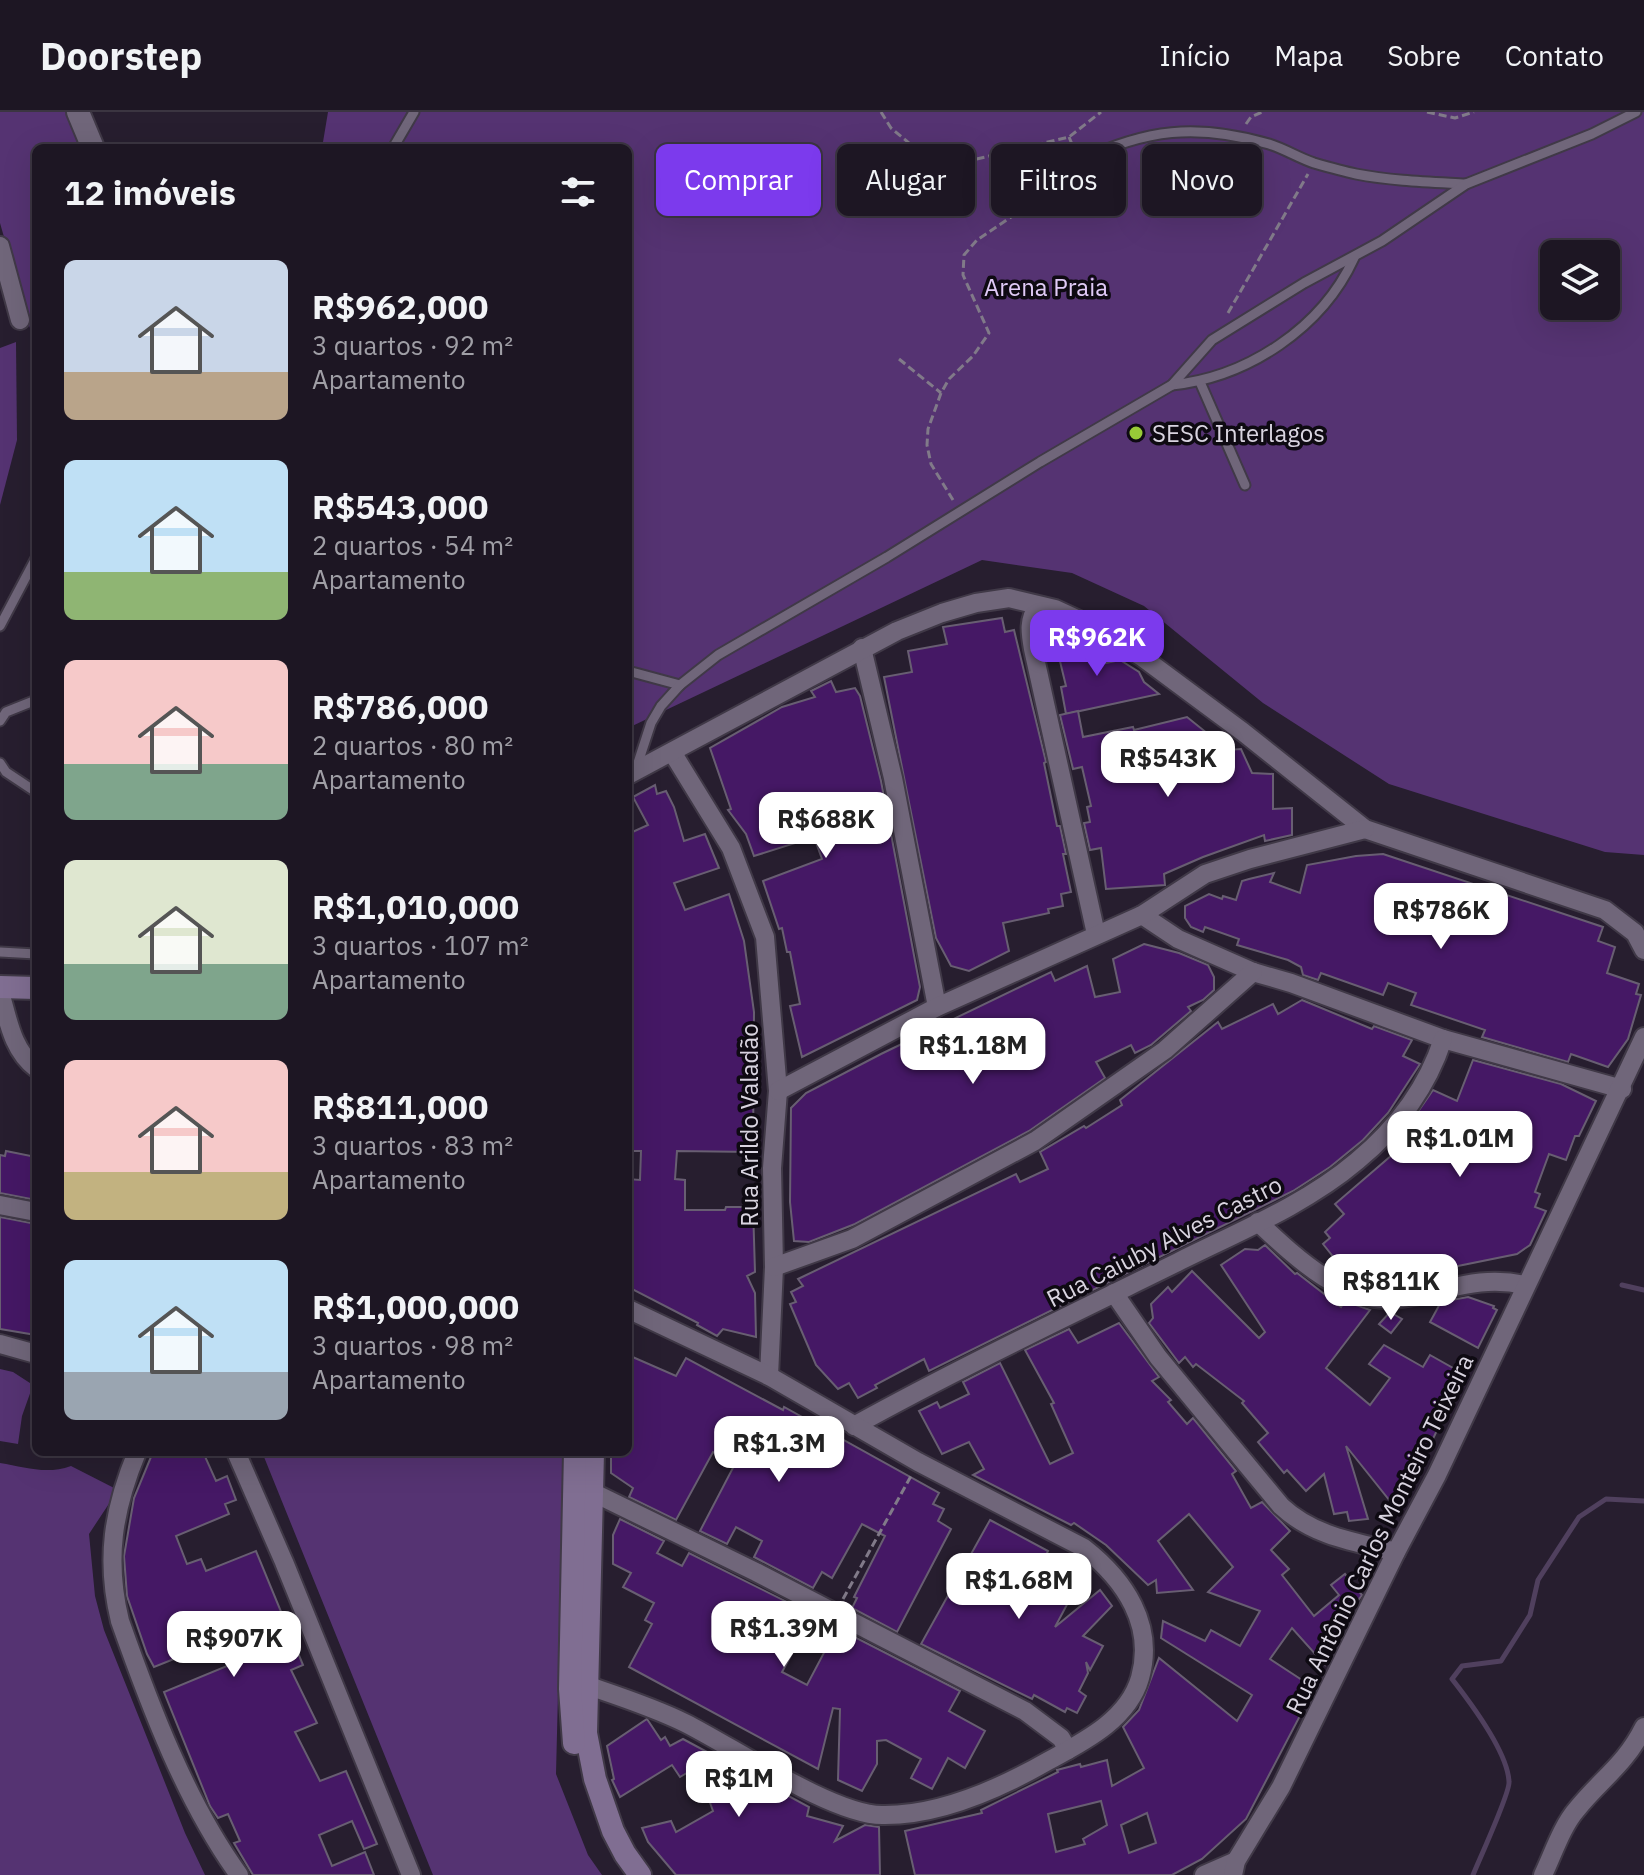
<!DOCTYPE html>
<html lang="pt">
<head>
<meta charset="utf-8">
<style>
  :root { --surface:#1d1623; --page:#2a2330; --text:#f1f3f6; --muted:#a09fa6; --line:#3b3541; --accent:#7c3aed }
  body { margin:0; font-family:"IBM Plex Sans",sans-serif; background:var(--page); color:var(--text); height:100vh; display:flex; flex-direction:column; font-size:30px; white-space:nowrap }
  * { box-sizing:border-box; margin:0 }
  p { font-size:26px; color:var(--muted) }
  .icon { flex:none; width:44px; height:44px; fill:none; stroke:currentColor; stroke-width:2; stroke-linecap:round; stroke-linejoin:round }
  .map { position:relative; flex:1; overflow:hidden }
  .drawer { position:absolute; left:32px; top:32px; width:600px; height:1312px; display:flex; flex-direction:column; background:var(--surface); border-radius:12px; box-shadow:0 8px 32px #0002,0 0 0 2px var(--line) }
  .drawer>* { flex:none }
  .hud { position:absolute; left:656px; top:32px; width:760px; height:72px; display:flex; gap:16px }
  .fabs { position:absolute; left:1540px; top:128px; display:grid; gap:16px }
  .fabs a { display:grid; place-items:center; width:80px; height:80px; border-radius:12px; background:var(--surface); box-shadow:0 8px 32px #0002,0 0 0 2px var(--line); font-size:40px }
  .price { position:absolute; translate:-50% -68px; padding:0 18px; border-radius:16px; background:#fff; color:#222; font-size:26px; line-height:52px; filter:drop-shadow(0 2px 4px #0008) }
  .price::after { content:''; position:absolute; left:50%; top:48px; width:24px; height:18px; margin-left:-12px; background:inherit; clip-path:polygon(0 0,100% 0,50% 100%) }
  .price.selected { background:var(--accent); color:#fff }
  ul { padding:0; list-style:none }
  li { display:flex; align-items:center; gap:24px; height:200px; padding:0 32px }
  li span { display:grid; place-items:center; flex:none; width:224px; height:160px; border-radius:12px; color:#555 }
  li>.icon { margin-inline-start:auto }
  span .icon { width:96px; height:96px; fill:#fffc; stroke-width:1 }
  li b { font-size:34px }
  h2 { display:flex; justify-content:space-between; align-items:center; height:96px; padding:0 32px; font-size:34px }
  .pill { padding:0 28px; border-radius:12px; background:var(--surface); box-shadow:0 8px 32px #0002,0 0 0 2px var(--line); font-size:28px; line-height:72px }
  .pill.selected { background:var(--accent); color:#fff }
  header { display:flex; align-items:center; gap:48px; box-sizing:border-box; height:112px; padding:0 40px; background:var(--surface); border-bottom:2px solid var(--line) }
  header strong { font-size:38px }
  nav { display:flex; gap:44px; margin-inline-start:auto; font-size:28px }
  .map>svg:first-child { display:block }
  .green { fill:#553372; fill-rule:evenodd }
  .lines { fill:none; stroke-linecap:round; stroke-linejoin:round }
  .stream { stroke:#50405e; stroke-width:5 }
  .building { fill:#451865; stroke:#685e72; stroke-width:2; fill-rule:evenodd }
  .service-casing { stroke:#403947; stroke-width:13 }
  .minor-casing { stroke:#403947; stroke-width:22 }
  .tertiary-casing { stroke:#403947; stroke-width:26 }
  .secondary-casing { stroke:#403947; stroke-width:26 }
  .path { stroke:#817a89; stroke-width:3; stroke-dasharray:8 4; stroke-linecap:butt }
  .service { stroke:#70667a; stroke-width:9 }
  .minor { stroke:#70667a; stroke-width:18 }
  .tertiary { stroke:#70667a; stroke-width:22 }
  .secondary { stroke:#806e92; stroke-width:22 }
  .poi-dot { fill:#98cb37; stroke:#0e0a12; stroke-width:3 }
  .labels { text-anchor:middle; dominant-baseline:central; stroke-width:7; stroke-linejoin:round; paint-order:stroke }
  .park-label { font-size:24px; fill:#e0caf6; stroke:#0e0a12 }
  .poi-label { font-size:24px; fill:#d9d4e0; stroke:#0e0a12; text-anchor:start }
  .street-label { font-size:24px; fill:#d9d4e0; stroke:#0e0a12 }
</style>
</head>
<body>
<header>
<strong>Doorstep</strong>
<nav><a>Início</a><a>Mapa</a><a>Sobre</a><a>Contato</a></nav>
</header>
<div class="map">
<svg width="1644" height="1763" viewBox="0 0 1644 1763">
  <rect width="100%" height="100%" fill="#271e2f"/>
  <g class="green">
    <path d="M0 0H67L81 36H36V220L32 223 0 111Z"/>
    <path d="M328 0H1644V743L1605 740 1389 672 1263 591 1144 494 1072 461 982 448 628 616V36H322ZM1554 142H1606V194H1554Z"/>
    <path d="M16 230 17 328 0 393V236Z"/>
    <path d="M0 1257 13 1260 33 1273 22 1304 18 1332 0 1329Z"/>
    <path d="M262 1340H564L556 1662 588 1743 602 1763H433Z"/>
    <path d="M0 1351C25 1355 46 1363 71 1354L118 1378 89 1422 95 1484 104 1518 140 1608 185 1721 205 1763H0Z"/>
  </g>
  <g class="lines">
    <g class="stream">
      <path d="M1622 1173 1644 1178"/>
      <path d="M1473 1763C1479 1748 1510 1681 1509 1670 1508 1640 1470 1590 1452 1567L1462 1554 1501 1549 1530 1503 1538 1468 1579 1405 1606 1387 1644 1389"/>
    </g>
  </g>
  <g class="building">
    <path d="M1002 506 1005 520 1014 518 1046 650 1044 651 1057 714H1060L1066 742H1063L1071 780 1061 782 1063 794 1048 797 1049 801 1003 811 1009 839 969 859 951 854 936 826 884 565 912 560 908 539 947 532 943 515Z"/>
    <path d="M1076 520 1085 524 1086 529 1104 539 1106 551 1120 548 1139 560 1144 570 1159 582 1066 602 1061 575 1066 574 1056 533 1073 529Z"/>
    <path d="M831 569 836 580 855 576 860 584 881 669 920 875 917 888 802 945 790 894 800 892 790 840H787L782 816 779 817 763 769 822 747 814 725 754 744 746 722 728 698 731 697 710 636 782 595 815 585 811 579Z"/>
    <path d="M1078 599 1083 625 1133 615 1134 618 1187 605 1228 638 1241 637 1252 661 1273 662V697L1292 696V723L1265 729 1264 723 1203 745 1164 762 1165 773 1106 777 1101 736 1090 738 1084 711 1090 710 1087 695 1091 694 1082 655 1073 657 1060 603Z"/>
    <path d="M655 673 657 682 666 679 674 695 684 729 705 722 719 756 674 771 685 798 729 782 744 829 754 900 753 1040 677 1039 675 1067 685 1068V1098H725L726 1095H753L755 1160 747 1164 755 1181 756 1225 723 1217 717 1224 697 1213 698 1211 628 1175V1067L640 1068 641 1039H628V722L648 713 633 685Z"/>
    <path d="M1383 742 1603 815 1598 829 1615 835 1607 861 1639 872 1636 882 1641 883 1628 927 1608 955 1571 942 1568 950 1482 925 1485 918 1411 893 1416 881 1388 871 1383 883 1321 861 1318 868 1303 863 1301 855 1288 848 1237 833 1239 827 1205 815 1203 820 1191 815 1185 806V794L1209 782 1222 787 1223 784 1236 788 1242 769 1249 767 1274 761 1270 770 1300 781 1307 753 1356 744Z"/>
    <path d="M1144 832 1179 841 1208 853 1214 865V878L1203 888 1188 895 1191 899 1151 933 1135 941 1131 933 1096 950 1105 966 1029 1019 855 1112 809 1130 794 1129 790 1090 791 996 806 981 881 942 1051 860 1055 869 1087 854 1095 885 1120 880 1113 847Z"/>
    <path d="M1302 888 1372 917 1374 914 1412 928 1403 944 1420 952 1388 1001 1363 1028 1330 1055 1293 1079 929 1259 924 1247 875 1273 877 1276 858 1286 849 1271 838 1277 816 1253 790 1192 796 1190 791 1180 803 1174 798 1167 1016 1062 1020 1070 1048 1057 1040 1040 1084 1014 1086 1016 1122 993 1120 988 1218 910 1222 917 1273 892 1278 902Z"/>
    <path d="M1473 948 1561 972 1596 989 1579 1024H1575L1566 1048 1549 1042 1535 1080 1540 1082 1535 1095 1546 1099 1530 1133 1517 1142 1448 1156 1409 1167 1390 1170 1386 1163 1381 1166 1378 1160 1362 1170 1339 1152 1323 1132 1330 1126 1325 1120 1344 1102 1335 1092 1421 1018 1416 1011 1406 1017 1433 978 1457 989Z"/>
    <path d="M6 1039 36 1045V1088L0 1081V1043L5 1044Z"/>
    <path d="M0 1105 36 1112V1223L0 1217Z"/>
    <path d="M1265 1133 1295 1162 1297 1161 1341 1195 1345 1189 1370 1198 1326 1256 1370 1293 1390 1266 1369 1252 1384 1233 1423 1255 1430 1243 1467 1264 1440 1312 1403 1390 1394 1382 1390 1389 1346 1334 1368 1407 1349 1409 1347 1400 1334 1402 1324 1362 1306 1379 1287 1358 1284 1361 1258 1330 1268 1321 1242 1291 1244 1289 1196 1252 1193 1255 1185 1245 1179 1251 1149 1211 1153 1206 1151 1192 1168 1175 1172 1180 1192 1159 1259 1226 1265 1220 1221 1153 1245 1137 1258 1138Z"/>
    <path d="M1468 1185 1494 1194 1493 1196 1497 1198 1478 1236 1430 1210 1441 1190Z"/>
    <path d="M1390 1200 1402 1207 1391 1221 1379 1212Z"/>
    <path d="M1119 1211 1159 1265 1152 1269 1171 1288 1168 1290 1187 1312 1193 1306 1236 1359 1232 1362 1251 1396 1262 1390 1290 1419 1271 1438 1289 1457 1282 1463 1314 1504 1339 1483 1331 1473 1345 1462 1362 1483 1351 1498 1325 1553 1292 1516 1270 1547 1305 1570 1291 1591 1303 1598 1246 1707 1202 1747 1172 1763H915L905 1719 982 1701 981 1698 1058 1660 1057 1658 1080 1652 1081 1655 1107 1648 1112 1674 1144 1656 1123 1615 1139 1598 1159 1546 1237 1609 1252 1583 1161 1526 1163 1509 1205 1529 1211 1518 1240 1534 1260 1499 1208 1480 1233 1455 1189 1402 1158 1429 1193 1478 1157 1481 1156 1468 1148 1473 1106 1433 1074 1411 1071 1413 973 1363 984 1357 969 1330 942 1342 919 1299 937 1290 940 1296 969 1282 963 1270 1000 1251 1050 1352 1073 1341 1051 1292 1054 1291 1025 1238 1069 1217 1078 1231ZM1101 1689 1107 1713 1083 1727 1085 1732 1056 1740 1048 1702ZM1147 1701 1156 1731 1129 1741 1121 1713Z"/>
    <path d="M628 1243 676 1264 686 1246 783 1298 784 1295 939 1381 933 1392 944 1397 938 1409 951 1417 897 1520 852 1496 857 1486 854 1485 885 1424 862 1412 832 1466 822 1460 813 1476 754 1445 762 1429 736 1415 727 1432 700 1419 735 1352 713 1340 676 1408 629 1385 633 1376 611 1361V1340H628Z"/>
    <path d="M153 1340H203L216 1369 227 1364 236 1388 225 1392 229 1402 176 1424 187 1452 201 1447 206 1459 256 1439 303 1553 291 1558 317 1611 295 1620 320 1669 346 1659 377 1732 364 1737 352 1709 319 1723 332 1754 365 1740 374 1763H253L234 1731 240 1729 228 1702 218 1706 210 1694 164 1580 244 1547 234 1523 154 1555 147 1542 127 1484 124 1444 134 1386Z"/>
    <path d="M620 1407 664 1429 657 1441 682 1454 689 1441 813 1503 782 1560 807 1573 837 1516 960 1579 949 1599 985 1619 965 1656 948 1646 932 1677 911 1666 921 1647 886 1628 877 1629V1652L862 1679 838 1668 840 1597 833 1596 818 1657 629 1555 652 1512 645 1508 654 1491 623 1475 631 1461 613 1452V1423Z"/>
    <path d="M990 1408 1048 1439 1043 1450 1067 1462 1073 1452 1085 1459 1055 1515 1100 1478 1112 1494 1083 1524 1103 1534 1090 1558 1086 1550 1088 1561 1079 1579 1086 1584 1077 1601 1067 1596 1065 1600 1034 1583 1032 1587 921 1532Z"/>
    <path d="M647 1607 661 1628 665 1625 670 1634 683 1627 809 1695 807 1704 843 1714 835 1729 865 1713 879 1715 880 1763H676L648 1730 642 1716 671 1709 676 1720 713 1699 697 1655 680 1665 672 1653 620 1685 612 1668 614 1667 607 1634Z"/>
  </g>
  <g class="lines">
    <g class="service-casing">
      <g id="service">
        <path d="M393 36 414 0"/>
        <path d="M1079 49C1146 17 1196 11 1269 32 1285 37 1299 46 1314 51 1328 55 1342 59 1356 62 1392 69 1429 70 1466 72"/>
        <path d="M1200 270 1245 373"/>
        <path d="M1172 273C1248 265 1322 216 1354 146"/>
        <path d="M0 514 36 446"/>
        <path d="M628 559 680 573"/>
        <path d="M0 609 6 600 36 588"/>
        <path d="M0 651 6 660 36 680"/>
        <path d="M636 657 651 611 661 594 680 573 718 543 887 445 1040 350 1172 273 1212 228 1304 171 1382 129 1466 72 1592 22 1636 0"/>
        <path d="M0 840 36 842"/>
      </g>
    </g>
    <g class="minor-casing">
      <g id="minor">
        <path d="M0 134 20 208"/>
        <path d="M1038 494C1028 508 1030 520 1033 537L1096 822"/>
        <path d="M862 536 893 666 937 895"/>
        <path d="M672 640 731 736 765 825 778 979 772 1056 774 1155 769 1264"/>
        <path d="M628 663 897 519 942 501 976 491 1009 486 1055 497 1094 515 1142 545 1243 620 1365 717 1605 798 1635 821 1644 838"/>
        <path d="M1142 803 1178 827 1253 860 1291 871 1443 927 1622 977"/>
        <path d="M0 880C8 907 12 938 36 956"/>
        <path d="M778 979 937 895 1142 803 1205 762 1250 747 1365 717"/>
        <path d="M0 1093 36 1100"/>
        <path d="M1258 1110C1295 1145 1347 1195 1402 1186 1448 1179 1478 1163 1525 1173"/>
        <path d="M774 1155 852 1127 1035 1029 1165 938 1253 860"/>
        <path d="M1114 1181 1158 1245 1281 1394C1313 1424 1354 1430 1396 1440"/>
        <path d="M0 1232 36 1242"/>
        <path d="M854 1314C959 1256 1070 1203 1178 1150 1238 1120 1305 1093 1357 1049 1397 1016 1427 976 1443 927"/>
        <path d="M137 1340C113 1398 105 1448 120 1509 150 1594 186 1690 239 1763"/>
        <path d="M236 1340 284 1450 411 1763"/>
        <path d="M583 1379 592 1380 756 1460 1025 1599 1061 1626 1068 1638"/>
        <path d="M576 1576 589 1574C621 1585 655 1596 685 1611 733 1635 833 1703 882 1703 939 1704 999 1677 1048 1649 1083 1630 1128 1608 1140 1566 1155 1513 1125 1468 1084 1436L918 1350 769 1264 628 1197"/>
        <path d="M1204 1763 1236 1749"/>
        <path d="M1233 1763 1236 1749 1281 1675 1396 1440 1437 1363 1644 925"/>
        <path d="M1543 1763C1553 1742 1562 1714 1577 1697 1602 1666 1625 1653 1644 1615"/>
      </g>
    </g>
    <g class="tertiary-casing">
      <path id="tertiary" d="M78 0 93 36"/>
    </g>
    <g class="secondary-casing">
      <g id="secondary">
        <path d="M0 875 36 876"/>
        <path d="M593 1340 586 1621 595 1667 613 1719 625 1742 640 1763"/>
        <path d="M574 1631 570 1577 575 1340"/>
      </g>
    </g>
    <g class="path">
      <path d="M881 0 891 16 939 56 1069 25 1101 0"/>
      <path d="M1427 0 1455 6 1474 0"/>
      <path d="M1246 12 1251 5 1262 0"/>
      <path d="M1069 25 1074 37"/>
      <path d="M1228 201 1308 62"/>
      <path d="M899 247 941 281"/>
      <path d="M953 388 931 352 927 333 928 317 941 281 949 267 973 244 989 221 963 163 964 143 977 128 1047 81 1069 59"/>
      <path d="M843 1487 911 1364"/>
    </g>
    <use href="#service" class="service"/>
    <use href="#minor" class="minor"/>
    <use href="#tertiary" class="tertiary"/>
    <use href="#secondary" class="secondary"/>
  </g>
  <circle class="poi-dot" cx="1136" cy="321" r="8"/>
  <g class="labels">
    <g class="park-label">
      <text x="1046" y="175">Arena Praia</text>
    </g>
    <g class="poi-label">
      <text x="1152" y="321">SESC Interlagos</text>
    </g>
    <g class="street-label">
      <text transform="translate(749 1013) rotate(-90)">Rua Arildo Valadão</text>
      <text transform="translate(1164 1129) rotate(-27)">Rua Caiuby Alves Castro</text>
      <text transform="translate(1379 1422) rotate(-64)">Rua Antônio Carlos Monteiro Teixeira</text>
    </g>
  </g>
</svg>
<div class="fabs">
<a><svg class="icon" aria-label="layers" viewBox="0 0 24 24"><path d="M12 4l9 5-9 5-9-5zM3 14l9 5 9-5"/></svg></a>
</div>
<b class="price selected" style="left:1097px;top:566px">R$962K</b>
<b class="price" style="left:1168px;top:687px">R$543K</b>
<b class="price" style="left:826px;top:748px">R$688K</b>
<b class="price" style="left:1441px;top:839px">R$786K</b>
<b class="price" style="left:973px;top:974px">R$1.18M</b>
<b class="price" style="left:1460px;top:1067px">R$1.01M</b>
<b class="price" style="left:1391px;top:1210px">R$811K</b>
<b class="price" style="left:779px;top:1372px">R$1.3M</b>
<b class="price" style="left:1019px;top:1509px">R$1.68M</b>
<b class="price" style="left:784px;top:1557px">R$1.39M</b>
<b class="price" style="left:234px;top:1567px">R$907K</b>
<b class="price" style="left:739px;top:1707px">R$1M</b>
<div class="hud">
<a class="pill selected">Comprar</a>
<a class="pill">Alugar</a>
<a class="pill">Filtros</a>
<a class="pill">Novo</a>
</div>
<section class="drawer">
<h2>12 imóveis<svg class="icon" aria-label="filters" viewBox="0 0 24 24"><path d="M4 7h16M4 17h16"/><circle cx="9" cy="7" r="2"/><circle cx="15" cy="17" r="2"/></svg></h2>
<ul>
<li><span style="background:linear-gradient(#c9d6e8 70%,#b9a48a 0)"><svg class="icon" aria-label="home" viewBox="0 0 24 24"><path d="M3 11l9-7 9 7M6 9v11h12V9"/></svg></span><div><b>R$962,000</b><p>3 quartos · 92 m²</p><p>Apartamento</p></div></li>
<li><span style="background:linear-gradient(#bfe0f5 70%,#8fb573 0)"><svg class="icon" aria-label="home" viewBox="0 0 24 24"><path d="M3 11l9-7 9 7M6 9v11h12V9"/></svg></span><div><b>R$543,000</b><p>2 quartos · 54 m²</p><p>Apartamento</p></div></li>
<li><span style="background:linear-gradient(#f6c9c9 65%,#7fa58c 0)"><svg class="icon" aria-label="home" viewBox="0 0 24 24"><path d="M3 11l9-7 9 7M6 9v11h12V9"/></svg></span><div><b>R$786,000</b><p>2 quartos · 80 m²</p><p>Apartamento</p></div></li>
<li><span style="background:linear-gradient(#dfe7d0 65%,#7fa58c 0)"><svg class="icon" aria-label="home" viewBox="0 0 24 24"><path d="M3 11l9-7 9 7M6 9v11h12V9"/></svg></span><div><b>R$1,010,000</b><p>3 quartos · 107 m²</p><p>Apartamento</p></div></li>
<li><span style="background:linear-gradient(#f6c9c9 70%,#c2b280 0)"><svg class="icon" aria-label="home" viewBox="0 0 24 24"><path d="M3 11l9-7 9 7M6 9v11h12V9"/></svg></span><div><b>R$811,000</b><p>3 quartos · 83 m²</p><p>Apartamento</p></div></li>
<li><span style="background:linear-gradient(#bfe0f5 70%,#9aa5b1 0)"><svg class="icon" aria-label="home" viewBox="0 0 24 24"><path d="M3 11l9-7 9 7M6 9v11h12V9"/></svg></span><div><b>R$1,000,000</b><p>3 quartos · 98 m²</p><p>Apartamento</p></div></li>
</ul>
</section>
</div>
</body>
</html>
